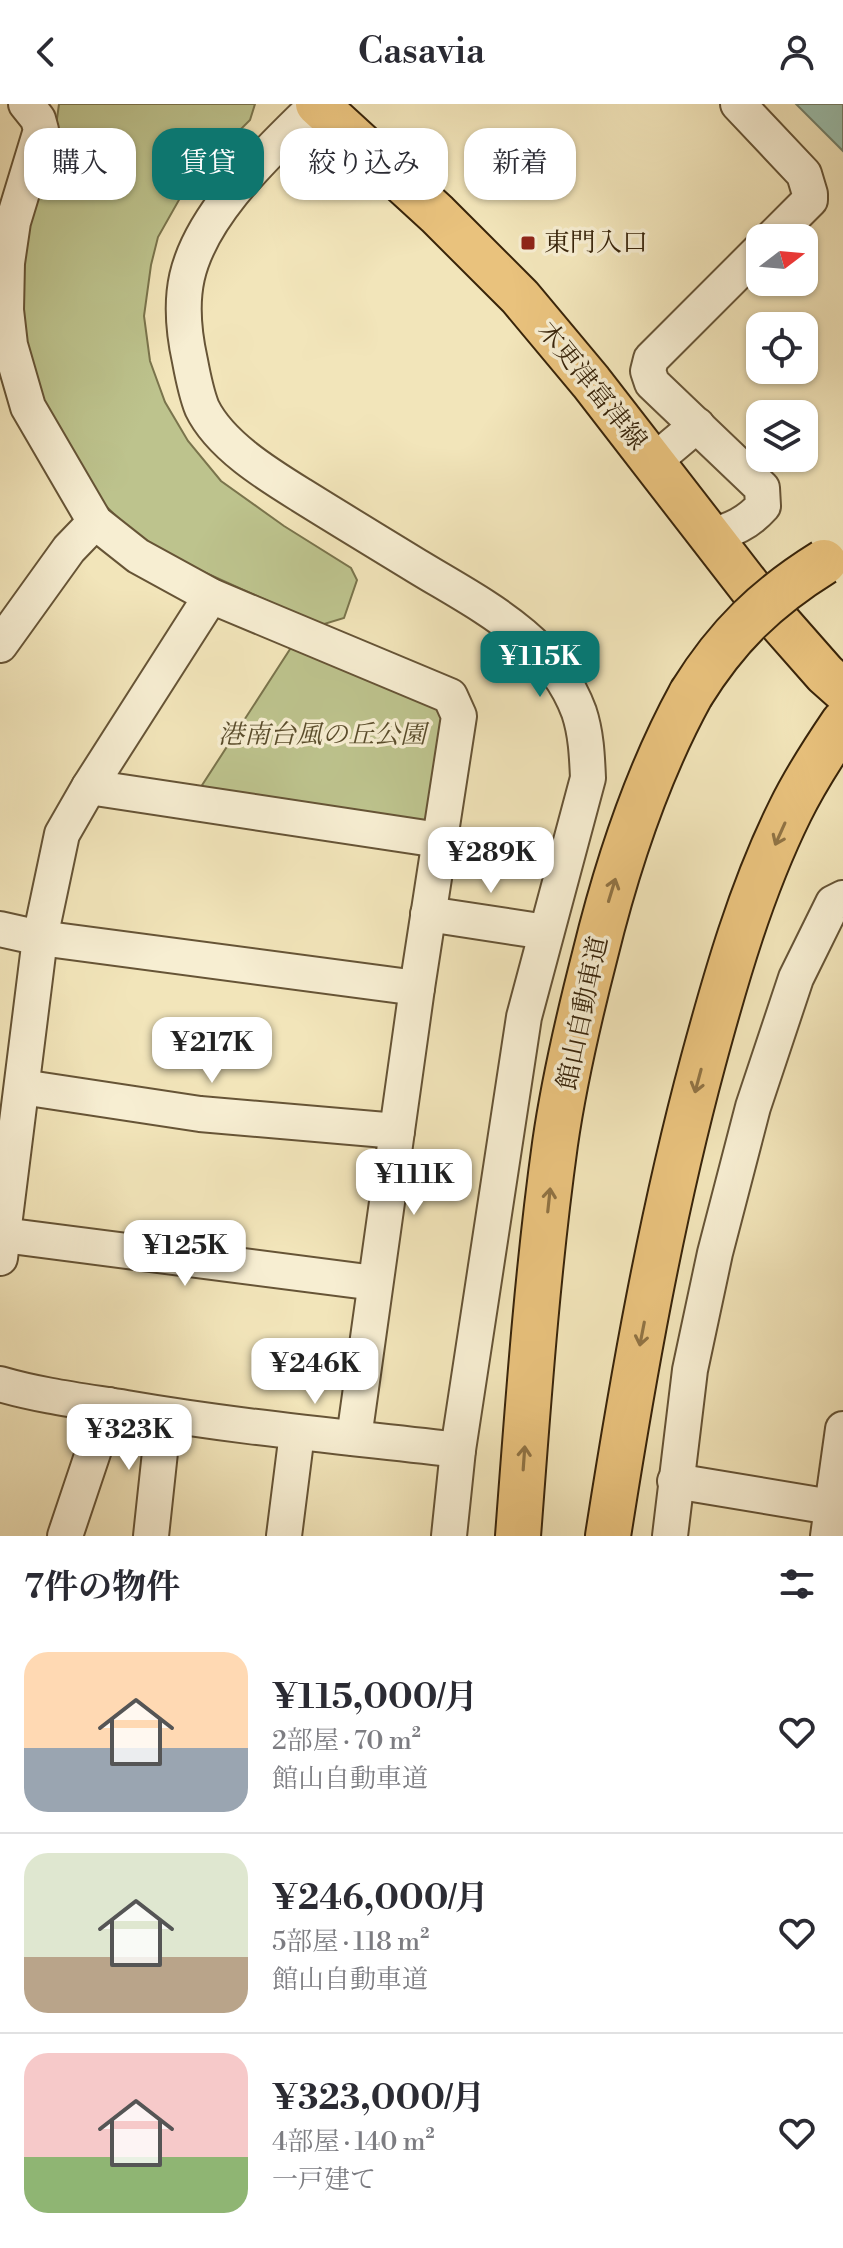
<!DOCTYPE html>
<html lang="ja">
<head>
<meta charset="utf-8">
<style>
  :root { --surface:#fff; --page:#f2f2f3; --text:#2b2b33; --muted:#7c7c81; --line:#e1e1e2; --accent:#0f766e }
  body { margin:0; font-family:"Libre Bodoni","Noto Serif JP",serif; background:var(--page); color:var(--text); height:100vh; display:flex; flex-direction:column; font-size:30px; white-space:nowrap }
  * { box-sizing:border-box; margin:0 }
  p { font-size:26px; color:var(--muted) }
  .icon { flex:none; width:44px; height:44px; fill:none; stroke:currentColor; stroke-width:2; stroke-linecap:round; stroke-linejoin:round }
  .map { position:relative; height:1432px; overflow:hidden }
  .details { display:flex; flex-direction:column; background:var(--surface); flex:1 }
  .details>* { flex:none }
  .banner { position:absolute; left:24px; top:24px; width:796px; height:72px; display:flex; gap:16px }
  .needle { width:52px; rotate:74deg }
  .tools { position:absolute; left:746px; top:120px; display:grid; gap:16px }
  .tools a { display:grid; place-items:center; width:72px; height:72px; border-radius:16px; background:var(--surface); box-shadow:0 2px 6px #0004; font-size:40px }
  .price { position:absolute; translate:-50% -68px; padding:0 18px; border-radius:16px; background:#fff; color:#222; font-size:26px; line-height:52px; filter:drop-shadow(0 2px 4px #0008) }
  .price::after { content:''; position:absolute; left:50%; top:48px; width:24px; height:18px; margin-left:-12px; background:inherit; clip-path:polygon(0 0,100% 0,50% 100%) }
  .price.selected { background:var(--accent); color:#fff }
  ul { padding:0; list-style:none }
  li { display:flex; align-items:center; gap:24px; height:200px; padding:0 24px }
  li+li { border-top:2px solid var(--line) }
  li span { display:grid; place-items:center; flex:none; width:224px; height:160px; border-radius:24px; color:#555 }
  li>.icon { margin-inline-start:auto }
  span .icon { width:96px; height:96px; fill:#fffc; stroke-width:1 }
  li b { font-size:34px }
  h2 { display:flex; justify-content:space-between; align-items:center; height:96px; padding:0 24px; font-size:34px }
  .chip { padding:0 28px; border-radius:24px; background:var(--surface); box-shadow:0 2px 6px #0004; font-size:28px; line-height:72px }
  .chip.selected { background:var(--accent); color:#fff }
  header { display:flex; justify-content:space-between; align-items:center; height:104px; padding:0 24px; background:var(--surface); font-size:36px; font-weight:600 }
  .map>svg:first-child { display:block }
  .green { fill:#bdc38d; stroke:#7a744c; stroke-width:2 }
  .water { fill:#9bbfad; stroke:#73816c; stroke-width:2 }
  .lines { fill:none; stroke-linecap:round; stroke-linejoin:round }
  .minor-casing { stroke:#665436; stroke-width:38 }
  .major-casing { stroke:#38240a; stroke-width:46 }
  .highway-casing { stroke:#38240a; stroke-width:48 }
  .minor { stroke:#f7eed2; stroke-width:34 }
  .major { stroke:#e9c27d; stroke-width:42 }
  .highway { stroke:#e9c27d; stroke-width:44 }
  .highway-bridge-casing { stroke:#38240a; stroke-width:48; stroke-linecap:butt }
  .highway-bridge { stroke:#e9c27d; stroke-width:44 }
  .oneway { stroke:#907344 }
  .poi-dot { fill:#8f2418; stroke:#f7eed2; stroke-width:3 }
  .labels { text-anchor:middle; dominant-baseline:central; stroke-width:7; stroke-linejoin:round; paint-order:stroke }
  .poi-label { font-size:26px; fill:#38240a; stroke:#f7eed2; text-anchor:start }
  .street-label { font-size:26px; fill:#38240a; stroke:#f7eed2 }
  .park-label { font-size:26px; font-style:italic; fill:#594c2b; stroke:#f7eed2 }
</style>
</head>
<body>
<header><svg class="icon" aria-label="back" viewBox="0 0 24 24"><path d="M15 5l-7 7 7 7"/></svg>Casavia<svg class="icon" aria-label="person" viewBox="0 0 24 24"><circle cx="12" cy="8" r="4"/><path d="M4 21q1-7 8-7t8 7"/></svg></header>
<div class="map">
<svg width="843" height="1432" viewBox="0 0 843 1432">
  <rect width="100%" height="100%" fill="#f2e5ba"/>
  <filter id="stains"><feTurbulence type="fractalNoise" baseFrequency=".0025" numOctaves="4"/><feColorMatrix values="0 0 0 0 .2 0 0 0 0 .09 0 0 0 0 .02 0 0 0 .5 -.17"/></filter>
  <radialGradient id="worn" r=".72"><stop offset=".6" stop-color="#630" stop-opacity="0"/><stop offset="1" stop-color="#630" stop-opacity=".3"/></radialGradient>
  <g class="green">
    <path d="M59 0H255L250 16 209 57 184 87 158 133 151 161 144 212 150 257 165 298 188 337 221 377 284 422 351 464 357 476 344 514 321 521 175 455 132 427 91 388 61 342 22 242 19 134 56 22Z"/>
    <path d="M294 539 443 606 426 717 197 689Z"/>
  </g>
  <path class="water" d="M796 0H843V47Z"/>
  <g class="lines">
    <g class="minor-casing">
      <g id="minor">
        <path d="M26 0 38 15 41 26 13 118 7 159 6 206 10 241 28 303 95 418 138 452 211 492 450 592 459 612 417 884 354 1334"/>
        <path d="M317 0C271 46 202 107 187 173 181 200 184 230 190 257 193 273 196 289 202 304 220 341 267 370 301 391 341 416 381 440 420 464 481 501 553 536 579 608 586 629 587 651 588 674L524 913 458 1346 449 1432"/>
        <path d="M738 0 804 70 810 90V96L772 134"/>
        <path d="M653 358 697 321"/>
        <path d="M710 432C732 426 748 419 763 402L762 384 652 279 648 267 651 255 760 146"/>
        <path d="M0 541 69 445 95 418"/>
        <path d="M89 683 439 736"/>
        <path d="M428 810 546 828"/>
        <path d="M0 825 40 834 417 884"/>
        <path d="M22 983 200 1010 397 1027"/>
        <path d="M3 1131 375 1179"/>
        <path d="M0 1154 40 834 62 730 89 683 211 492"/>
        <path d="M0 1280C41 1292 83 1297 126 1304 236 1323 347 1333 458 1346"/>
        <path d="M675 1377 843 1405"/>
        <path d="M65 1432 109 1301"/>
        <path d="M151 1432 164 1311"/>
        <path d="M284 1432 297 1329"/>
        <path d="M670 1432 690 1266 715 1149 753 1003 796 874 833 799 843 794"/>
        <path d="M828 1432 843 1325"/>
      </g>
    </g>
    <g class="major-casing">
      <path id="major" d="M317 0 437 110 520 193 591 278 759 495 825 570 843 586"/>
    </g>
    <g class="highway-casing">
      <g id="highway">
        <path d="M518 1432C528 1301 537 1170 555 1040 564 977 579 913 595 851 617 761 646 672 691 590"/>
        <path d="M608 1432C633 1273 661 1114 703 958 726 873 751 786 790 707 805 676 824 647 843 619"/>
      </g>
    </g>
    <use href="#minor" class="minor"/>
    <use href="#major" class="major"/>
    <use href="#highway" class="highway"/>
    <g class="highway-bridge-casing">
      <path id="highway-bridge" d="M691 590C727 532 766 494 824 458"/>
    </g>
    <use href="#highway-bridge" class="highway-bridge"/>
  </g>
  <defs><path id="oneway-shaft" d="M-6 0H5M1.5-3L5.5 0L1.5 3" fill="none" stroke-width="1.6" stroke-linecap="round" stroke-linejoin="round" transform="scale(2)"/></defs>
  <g class="oneway">
    <use href="#oneway-shaft" transform="translate(780 730) rotate(114)"/>
    <use href="#oneway-shaft" transform="translate(612 786) rotate(-73)"/>
    <use href="#oneway-shaft" transform="translate(698 977) rotate(105)"/>
    <use href="#oneway-shaft" transform="translate(549 1096) rotate(-84)"/>
    <use href="#oneway-shaft" transform="translate(642 1230) rotate(101)"/>
    <use href="#oneway-shaft" transform="translate(524 1354) rotate(-86)"/>
  </g>
  <rect class="poi-dot" x="520" y="131" width="16" height="16" rx="4"/>
  <g class="labels">
    <g class="poi-label">
      <text x="544" y="139">東門入口</text>
    </g>
    <g class="street-label">
      <text transform="translate(592 282) rotate(51)">木更津富津線</text>
      <text transform="translate(583 909) rotate(-78)">館山自動車道</text>
    </g>
    <g class="park-label">
      <text x="322" y="631">港南台風の丘公園</text>
    </g>
  </g>
  <rect width="100%" height="100%" filter="url(#stains)"/>
  <rect width="100%" height="100%" fill="url(#worn)"/>
</svg>
<div class="tools">
<a><svg class="needle" viewBox="-14 -14 28 28"><path d="M0-13l5 13h-10z" fill="#e53935"/><path d="M0 13l5-13h-10z" fill="#7c7c81"/></svg></a>
<a><svg class="icon" aria-label="locate" viewBox="0 0 24 24"><circle cx="12" cy="12" r="6"/><path d="M12 2v4M12 18v4M2 12h4M18 12h4"/></svg></a>
<a><svg class="icon" aria-label="layers" viewBox="0 0 24 24"><path d="M12 4l9 5-9 5-9-5zM3 14l9 5 9-5"/></svg></a>
</div>
<b class="price selected" style="left:540px;top:595px">¥115K</b>
<b class="price" style="left:491px;top:791px">¥289K</b>
<b class="price" style="left:212px;top:981px">¥217K</b>
<b class="price" style="left:414px;top:1113px">¥111K</b>
<b class="price" style="left:185px;top:1184px">¥125K</b>
<b class="price" style="left:315px;top:1302px">¥246K</b>
<b class="price" style="left:129px;top:1368px">¥323K</b>
<div class="banner">
<a class="chip">購入</a>
<a class="chip selected">賃貸</a>
<a class="chip">絞り込み</a>
<a class="chip">新着</a>
</div>
</div>
<section class="details">
<h2>7件の物件<svg class="icon" aria-label="filters" viewBox="0 0 24 24"><path d="M4 7h16M4 17h16"/><circle cx="9" cy="7" r="2"/><circle cx="15" cy="17" r="2"/></svg></h2>
<ul>
<li><span style="background:linear-gradient(#ffd9b3 60%,#9aa5b1 0)"><svg class="icon" aria-label="home" viewBox="0 0 24 24"><path d="M3 11l9-7 9 7M6 9v11h12V9"/></svg></span><div><b>¥115,000/月</b><p>2部屋 · 70 m²</p><p>館山自動車道</p></div><svg class="icon" aria-label="heart" viewBox="0 0 24 24"><path d="M12 20l-8-8c-3-5 5-10 8-4 3-6 11-1 8 4z"/></svg></li>
<li><span style="background:linear-gradient(#dfe7d0 65%,#b9a48a 0)"><svg class="icon" aria-label="home" viewBox="0 0 24 24"><path d="M3 11l9-7 9 7M6 9v11h12V9"/></svg></span><div><b>¥246,000/月</b><p>5部屋 · 118 m²</p><p>館山自動車道</p></div><svg class="icon" aria-label="heart" viewBox="0 0 24 24"><path d="M12 20l-8-8c-3-5 5-10 8-4 3-6 11-1 8 4z"/></svg></li>
<li><span style="background:linear-gradient(#f6c9c9 65%,#8fb573 0)"><svg class="icon" aria-label="home" viewBox="0 0 24 24"><path d="M3 11l9-7 9 7M6 9v11h12V9"/></svg></span><div><b>¥323,000/月</b><p>4部屋 · 140 m²</p><p>一戸建て</p></div><svg class="icon" aria-label="heart" viewBox="0 0 24 24"><path d="M12 20l-8-8c-3-5 5-10 8-4 3-6 11-1 8 4z"/></svg></li>
</ul>
</section>
</body>
</html>
